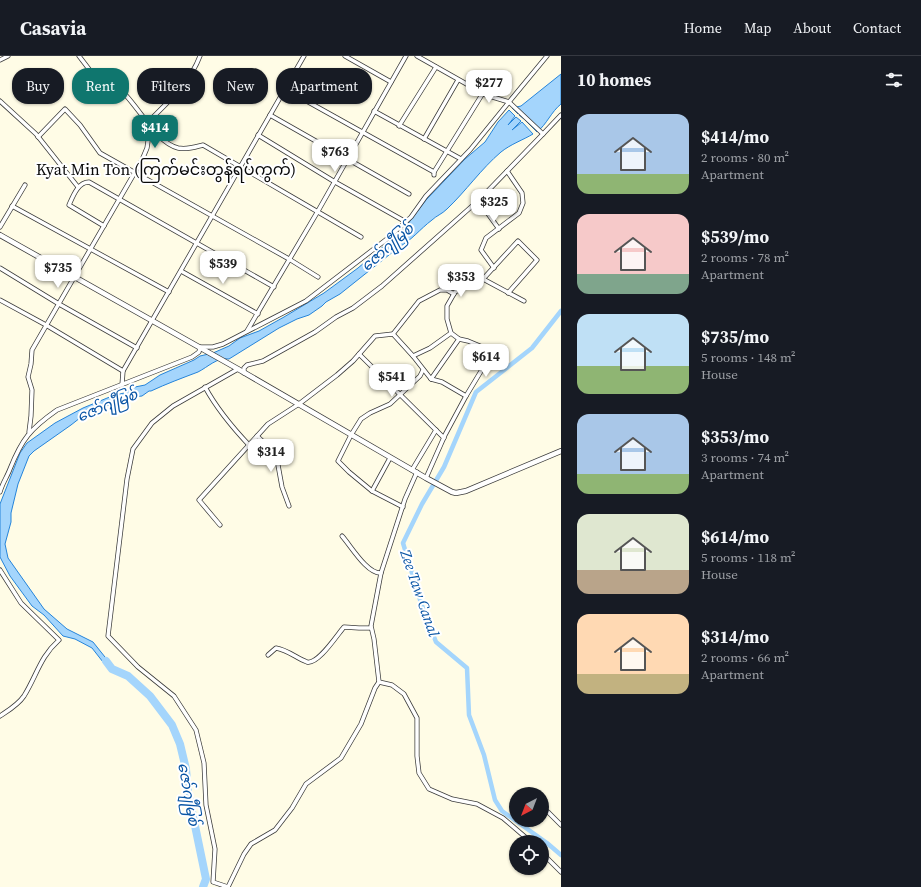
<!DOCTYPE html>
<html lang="en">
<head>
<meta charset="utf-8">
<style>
  :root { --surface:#171b24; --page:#20242c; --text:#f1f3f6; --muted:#9ea1a6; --line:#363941; --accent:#0f766e }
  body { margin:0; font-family:"Source Serif 4","Noto Sans Myanmar",serif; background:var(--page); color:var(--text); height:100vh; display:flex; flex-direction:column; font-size:15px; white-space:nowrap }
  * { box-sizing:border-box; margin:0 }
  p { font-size:13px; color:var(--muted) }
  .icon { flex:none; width:22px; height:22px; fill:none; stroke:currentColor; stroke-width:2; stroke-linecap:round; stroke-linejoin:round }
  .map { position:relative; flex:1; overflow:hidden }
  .panel { display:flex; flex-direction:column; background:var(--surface); width:360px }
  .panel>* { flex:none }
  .hud { position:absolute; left:12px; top:12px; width:380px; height:36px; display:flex; gap:8px }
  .needle { width:26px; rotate:222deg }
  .tools { position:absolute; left:509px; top:731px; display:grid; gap:8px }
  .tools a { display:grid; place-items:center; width:40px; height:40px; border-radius:50%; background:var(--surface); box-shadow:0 1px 3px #0004; font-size:20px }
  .price { position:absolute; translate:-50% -34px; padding:0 9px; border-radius:8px; background:#fff; color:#222; font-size:13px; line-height:26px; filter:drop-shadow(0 1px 2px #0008) }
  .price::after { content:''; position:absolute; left:50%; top:24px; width:12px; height:9px; margin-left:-6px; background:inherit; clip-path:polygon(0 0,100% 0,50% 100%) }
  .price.current { background:var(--accent); color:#fff }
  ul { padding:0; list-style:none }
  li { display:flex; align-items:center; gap:12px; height:100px; padding:0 16px }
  li span { display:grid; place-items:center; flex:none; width:112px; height:80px; border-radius:12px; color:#555 }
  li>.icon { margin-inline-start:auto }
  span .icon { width:48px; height:48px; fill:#fffc; stroke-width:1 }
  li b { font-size:17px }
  h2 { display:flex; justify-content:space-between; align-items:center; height:48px; padding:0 16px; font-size:17px }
  .chip { padding:0 14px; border-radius:16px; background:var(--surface); box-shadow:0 1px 3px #0004; font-size:14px; line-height:36px }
  .chip.current { background:var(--accent); color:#fff }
  header { display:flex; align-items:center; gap:24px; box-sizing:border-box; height:56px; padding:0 20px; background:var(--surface); border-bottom:1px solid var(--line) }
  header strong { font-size:19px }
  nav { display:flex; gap:22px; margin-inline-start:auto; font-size:14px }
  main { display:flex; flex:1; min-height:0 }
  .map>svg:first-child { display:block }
  .water { fill:#a4d5fc; stroke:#2584da }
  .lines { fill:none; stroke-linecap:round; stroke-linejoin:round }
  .canal { stroke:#a4d5fc; stroke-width:4.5 }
  .river { stroke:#a4d5fc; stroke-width:8 }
  .minor-casing { stroke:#3c3c3c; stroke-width:5 }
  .tertiary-casing { stroke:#3c3c3c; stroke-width:6 }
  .minor { stroke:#fff; stroke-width:3.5 }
  .tertiary { stroke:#fff; stroke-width:4.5 }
  .labels { text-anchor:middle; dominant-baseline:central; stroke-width:4; stroke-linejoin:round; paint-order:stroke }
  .water-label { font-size:15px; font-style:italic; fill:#0955a5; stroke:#fff }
  .quarter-label { font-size:16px; fill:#090909; stroke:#fff }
</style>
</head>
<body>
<header>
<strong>Casavia</strong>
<nav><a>Home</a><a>Map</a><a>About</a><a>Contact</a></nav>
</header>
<main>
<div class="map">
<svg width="561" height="831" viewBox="0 0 561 831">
  <rect width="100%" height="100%" fill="#fffce6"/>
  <g class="water">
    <path d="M561 18V48C551 56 547 68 537 76L525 64 526 62 525 61 524 63 519 59 521 57 520 56 518 58 512 52 521 50Z"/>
    <path d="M509 54 515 60 508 69 516 61 521 65 512 74 522 66 533 78C523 84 511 88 501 96 481 113 466 135 447 153 442 158 436 160 432 164 420 173 412 184 399 191L340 238 326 246 322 250 309 259 297 263 279 272 229 303C217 301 208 311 198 316 182 322 166 328 151 335H149L142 340 133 341 119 347 105 350 85 358 71 369 34 395 29 400 18 428 11 457V466L5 488 8 502 44 553 67 573 93 586 113 611 110 615 92 592 75 583 63 580 44 559 32 550 10 520 0 501V448L20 397 27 387 55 367 83 352 112 340 124 337 135 331 145 329 160 319 194 304 200 300 213 297 229 290 240 282 259 275 284 261 324 237 358 212 404 173 426 144 465 103 485 86 498 66Z"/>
  </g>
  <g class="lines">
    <path class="canal" d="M561 255 532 292 476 336 444 411 422 448 403 487 421 547 436 586 467 612 469 659 484 699 495 744 502 755 547 787 561 799"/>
    <path class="river" d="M106 605 112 613 128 620 150 640 172 669 180 688 186 713 188 736 206 823 203 831"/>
    <g class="minor-casing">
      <g id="minor">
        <path d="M79 0 95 21C99 22 103 22 107 24 135 38 151 85 178 92 187 94 195 91 203 89L361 181"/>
        <path d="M345 0 391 26"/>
        <path d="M417 0 486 39 509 46 547 0"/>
        <path d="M0 4 8 0"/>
        <path d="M285 33 434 116V119"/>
        <path d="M0 45 36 78 78 131"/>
        <path d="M374 55 461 103"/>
        <path d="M270 59 409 138"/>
        <path d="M148 66C168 46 190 27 200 0"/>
        <path d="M399 70 436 11"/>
        <path d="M258 79 335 126 406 166"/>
        <path d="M38 81 65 53 80 69 100 97 289 203 318 221"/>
        <path d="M424 83 458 24"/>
        <path d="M434 116 483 37"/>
        <path d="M478 144 499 173"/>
        <path d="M12 150 169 236"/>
        <path d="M104 170 69 149C73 140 78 126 89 126L274 231"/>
        <path d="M0 171 25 129"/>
        <path d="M0 212 59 248 137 292"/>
        <path d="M494 212 481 194 486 182 519 157 523 147 522 137 507 115"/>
        <path d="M181 215 258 258"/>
        <path d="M483 223 524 245"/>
        <path d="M0 244 46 269 123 315"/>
        <path d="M247 275 318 155 406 0"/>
        <path d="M393 278 419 245 440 234H447L454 238"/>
        <path d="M359 298 444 382"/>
        <path d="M413 300 430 292 451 277"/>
        <path d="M244 317V312L247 309 263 305 315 276 336 261 353 252 382 230 480 143 543 78"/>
        <path d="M431 323 459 283"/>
        <path d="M122 329 123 315 304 0"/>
        <path d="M205 331C217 353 232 371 249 389"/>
        <path d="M29 376 31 360 32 334 28 321 31 308 32 294 142 104 147 92 149 78 153 73"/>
        <path d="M257 380 271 393 278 409 282 431 289 450"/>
        <path d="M412 414 436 374"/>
        <path d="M426 422 445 379 466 340 492 297V295L468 285 459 283 451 277 447 263V250L455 236 483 223 518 185 537 204 508 237"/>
        <path d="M372 435 390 402"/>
        <path d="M0 436C2 428 7 421 10 413 22 383 30 373 57 354L192 301 199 296 200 291H213L223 288 306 245 387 183 411 161 426 140 470 94 509 46 543 78 561 59"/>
        <path d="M403 451 372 435 349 416 338 405 351 379 361 363 370 357 390 348 420 320 423 314"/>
        <path d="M220 469 199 444 268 368 299 348 337 319 353 305 375 280 393 278 413 300 431 323 442 326 466 340"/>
        <path d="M342 480C351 490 367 518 381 517"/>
        <path d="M0 514 21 547 59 584C40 601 37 619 24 640 18 649 9 654 0 660"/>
        <path d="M268 599 276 592C288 594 296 602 307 606 318 609 337 579 344 571L359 572H371"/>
        <path d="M379 626 392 629 404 638 417 662V700L419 717 429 733 452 743 477 748 503 762 531 786"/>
        <path d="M548 756 561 769"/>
        <path d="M542 797 561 816"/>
        <path d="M228 831 213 826 215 793 206 749 204 707 196 674 174 640 138 611 108 580 127 423 133 393 152 367 173 350 238 313"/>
        <path d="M228 831 244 798 251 788 275 774 292 752 306 728 341 702 361 668 375 632 379 626 374 583 371 570 381 517 405 443 417 416"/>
      </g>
    </g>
    <g class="tertiary-casing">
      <path id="tertiary" d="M0 179 238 313 426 422 452 436 456 437 466 435 561 395"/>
    </g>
    <use href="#minor" class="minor"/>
    <use href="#tertiary" class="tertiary"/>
  </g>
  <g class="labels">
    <g class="water-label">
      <text transform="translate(387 191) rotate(-41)">ဇော်ဂျီမြစ်</text>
      <text transform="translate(107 349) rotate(-22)">ဇော်ဂျီမြစ်</text>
      <text transform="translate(420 537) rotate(71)">Zee Taw Canal</text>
      <text transform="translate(189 738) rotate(80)">ဇော်ဂျီမြစ်</text>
    </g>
    <g class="quarter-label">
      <text x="166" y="113">Kyat Min Ton (ကြက်မင်းတွန်ရပ်ကွက်)</text>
    </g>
  </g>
</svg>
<div class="tools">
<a><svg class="needle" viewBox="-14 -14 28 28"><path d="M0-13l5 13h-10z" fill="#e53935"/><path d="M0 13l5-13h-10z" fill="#9ea1a6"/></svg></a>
<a><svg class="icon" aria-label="locate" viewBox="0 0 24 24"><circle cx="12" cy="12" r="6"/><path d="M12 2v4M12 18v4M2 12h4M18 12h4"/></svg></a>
</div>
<b class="price" style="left:489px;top:48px">$277</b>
<b class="price current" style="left:155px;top:93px">$414</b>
<b class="price" style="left:335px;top:117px">$763</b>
<b class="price" style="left:494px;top:167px">$325</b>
<b class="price" style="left:223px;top:229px">$539</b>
<b class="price" style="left:58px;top:233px">$735</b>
<b class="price" style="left:461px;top:242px">$353</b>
<b class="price" style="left:486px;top:322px">$614</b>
<b class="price" style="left:392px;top:342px">$541</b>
<b class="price" style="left:271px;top:417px">$314</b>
<div class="hud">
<a class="chip">Buy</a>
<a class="chip current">Rent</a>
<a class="chip">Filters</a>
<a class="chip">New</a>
<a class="chip">Apartment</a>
</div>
</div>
<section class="panel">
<h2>10 homes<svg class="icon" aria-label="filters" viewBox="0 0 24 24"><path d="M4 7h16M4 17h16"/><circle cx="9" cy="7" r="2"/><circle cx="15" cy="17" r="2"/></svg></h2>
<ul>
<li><span style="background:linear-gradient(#a9c7e8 75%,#8fb573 0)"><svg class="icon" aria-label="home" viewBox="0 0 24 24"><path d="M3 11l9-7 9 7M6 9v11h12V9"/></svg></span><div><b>$414/mo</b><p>2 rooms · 80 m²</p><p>Apartment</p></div></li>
<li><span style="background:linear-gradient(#f6c9c9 75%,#7fa58c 0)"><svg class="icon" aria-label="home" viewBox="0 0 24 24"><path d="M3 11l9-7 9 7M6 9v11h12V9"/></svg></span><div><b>$539/mo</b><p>2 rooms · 78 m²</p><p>Apartment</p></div></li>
<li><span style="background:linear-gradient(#bfe0f5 65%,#8fb573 0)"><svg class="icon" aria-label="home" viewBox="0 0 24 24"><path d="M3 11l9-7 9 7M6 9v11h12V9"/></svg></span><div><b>$735/mo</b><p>5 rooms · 148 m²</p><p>House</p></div></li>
<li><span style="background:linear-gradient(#a9c7e8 75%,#8fb573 0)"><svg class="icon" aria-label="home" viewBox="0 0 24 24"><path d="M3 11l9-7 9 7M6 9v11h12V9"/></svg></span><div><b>$353/mo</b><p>3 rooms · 74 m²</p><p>Apartment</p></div></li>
<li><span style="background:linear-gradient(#dfe7d0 70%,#b9a48a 0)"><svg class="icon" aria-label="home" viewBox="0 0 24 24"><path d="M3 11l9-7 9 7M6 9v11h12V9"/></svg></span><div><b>$614/mo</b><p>5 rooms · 118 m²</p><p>House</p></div></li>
<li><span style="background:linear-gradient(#ffd9b3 75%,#c2b280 0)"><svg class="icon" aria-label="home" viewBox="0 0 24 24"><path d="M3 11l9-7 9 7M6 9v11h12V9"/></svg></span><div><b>$314/mo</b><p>2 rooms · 66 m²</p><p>Apartment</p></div></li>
</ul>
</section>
</main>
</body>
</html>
